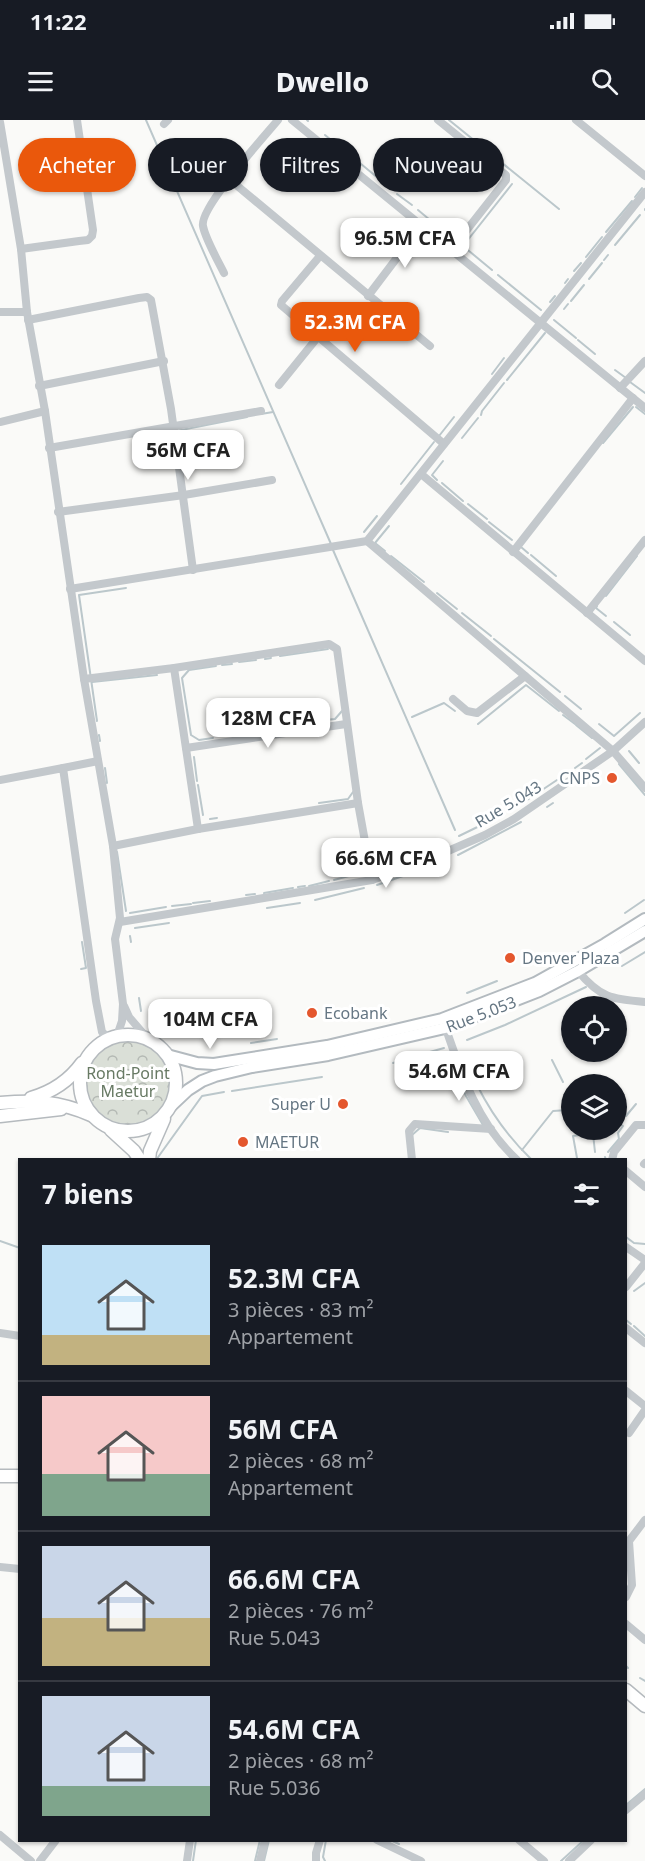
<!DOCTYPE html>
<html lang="fr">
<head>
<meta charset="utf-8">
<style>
  :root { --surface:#171b24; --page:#20242c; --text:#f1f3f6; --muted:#9ea1a6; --line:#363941; --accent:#ea580c }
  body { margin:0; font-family:"Noto Sans",sans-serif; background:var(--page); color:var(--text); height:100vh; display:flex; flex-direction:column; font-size:22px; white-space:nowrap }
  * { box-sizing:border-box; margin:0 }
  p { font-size:20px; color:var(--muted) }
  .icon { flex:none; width:33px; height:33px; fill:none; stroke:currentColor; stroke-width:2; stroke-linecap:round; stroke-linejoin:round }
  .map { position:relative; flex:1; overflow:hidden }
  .panel { position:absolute; left:18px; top:1038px; width:609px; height:684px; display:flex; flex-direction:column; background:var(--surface); border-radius:0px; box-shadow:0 2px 4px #0004 }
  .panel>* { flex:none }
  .hud { position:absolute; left:18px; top:18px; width:609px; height:54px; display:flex; gap:12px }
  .fabs { position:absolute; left:561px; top:876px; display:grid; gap:12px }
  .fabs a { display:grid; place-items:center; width:66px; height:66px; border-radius:50%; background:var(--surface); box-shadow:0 2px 4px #0004; font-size:30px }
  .price { position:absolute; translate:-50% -51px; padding:0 14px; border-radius:12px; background:#fff; color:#222; font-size:20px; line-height:39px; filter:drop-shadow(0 2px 3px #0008) }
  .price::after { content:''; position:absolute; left:50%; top:36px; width:18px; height:14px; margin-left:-9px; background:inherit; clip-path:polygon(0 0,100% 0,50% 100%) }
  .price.current { background:var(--accent); color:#fff }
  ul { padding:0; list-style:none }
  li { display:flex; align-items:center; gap:18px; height:150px; padding:0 24px }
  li+li { border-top:2px solid var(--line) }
  li span { display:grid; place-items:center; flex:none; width:168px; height:120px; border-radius:0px; color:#555 }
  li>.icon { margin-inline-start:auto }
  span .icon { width:72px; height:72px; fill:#fffc; stroke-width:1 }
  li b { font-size:26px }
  h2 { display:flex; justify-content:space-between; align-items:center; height:72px; padding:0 24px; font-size:26px }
  .chip { padding:0 21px; border-radius:27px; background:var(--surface); box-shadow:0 2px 4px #0004; font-size:21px; line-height:54px }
  .chip.current { background:var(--accent); color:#fff }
  .status { display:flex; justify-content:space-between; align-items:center; height:42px; padding:0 30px; background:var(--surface); direction:ltr }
  .status svg { height:16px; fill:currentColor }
  header { display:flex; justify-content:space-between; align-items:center; height:78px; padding:0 24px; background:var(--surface); font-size:27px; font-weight:800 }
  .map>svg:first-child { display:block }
  .forest { fill:url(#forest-crowns) }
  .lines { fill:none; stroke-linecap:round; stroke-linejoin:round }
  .stream { stroke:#bbc7cb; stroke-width:2 }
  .secondary-casing { stroke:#b3babf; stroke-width:14 }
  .primary-casing { stroke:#b5babe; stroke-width:15 }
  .minor { stroke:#c3c8cc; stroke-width:8 }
  .secondary { stroke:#fff; stroke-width:10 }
  .primary { stroke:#fff; stroke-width:12 }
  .poi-dot { fill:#e4572e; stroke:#fff; stroke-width:2 }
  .labels { text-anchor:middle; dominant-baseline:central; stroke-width:6; stroke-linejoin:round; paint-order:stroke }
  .poi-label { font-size:16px; fill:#657683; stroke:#fff; text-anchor:start }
  .street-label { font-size:16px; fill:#657683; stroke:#fff }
  .park-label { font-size:16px; fill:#687a64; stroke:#fff }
</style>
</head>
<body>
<div class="status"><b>11:22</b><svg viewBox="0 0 49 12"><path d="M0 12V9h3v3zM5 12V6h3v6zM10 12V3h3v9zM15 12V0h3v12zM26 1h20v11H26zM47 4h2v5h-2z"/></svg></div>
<header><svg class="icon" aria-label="menu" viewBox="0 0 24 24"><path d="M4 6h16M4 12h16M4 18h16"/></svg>Dwello<svg class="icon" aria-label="search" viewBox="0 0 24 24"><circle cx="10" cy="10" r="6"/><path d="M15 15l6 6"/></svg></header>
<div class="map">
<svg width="645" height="1741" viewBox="0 0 645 1741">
  <defs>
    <pattern id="forest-crowns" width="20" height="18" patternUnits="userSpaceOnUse" patternTransform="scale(1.5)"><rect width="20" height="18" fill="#dadfd7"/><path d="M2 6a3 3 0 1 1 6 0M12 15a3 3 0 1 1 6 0" fill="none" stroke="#b4b9b4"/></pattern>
  </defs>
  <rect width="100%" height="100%" fill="#fafaf8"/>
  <circle class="forest" cx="128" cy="963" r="43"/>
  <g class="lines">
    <g class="stream">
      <path d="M146 0 331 424"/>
      <path d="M307 0 308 1"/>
      <path d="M449 0 559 89"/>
      <path d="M325 15 352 37"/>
      <path d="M355 39 384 63"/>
      <path d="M397 74 412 85"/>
      <path d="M635 77 642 68"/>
      <path d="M418 90 430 100"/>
      <path d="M645 90V89"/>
      <path d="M432 102 454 119"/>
      <path d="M606 112 632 81"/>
      <path d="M615 125 640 95"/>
      <path d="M586 137 602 117"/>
      <path d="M604 140 608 135"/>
      <path d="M492 150 463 126 512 64"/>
      <path d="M574 151 581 143"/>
      <path d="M498 155 541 190"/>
      <path d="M589 159 602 143"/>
      <path d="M565 163 568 159"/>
      <path d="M571 181 584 165"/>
      <path d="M550 182 555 176"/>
      <path d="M564 189 568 184"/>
      <path d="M554 200 576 218"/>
      <path d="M578 220 595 234"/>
      <path d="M615 250 626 258"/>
      <path d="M492 254 504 238"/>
      <path d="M507 260 545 213"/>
      <path d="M630 262 645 273"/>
      <path d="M636 287 645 294"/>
      <path d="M261 294 273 292"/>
      <path d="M481 295 482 291 504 263"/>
      <path d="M176 311 247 297"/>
      <path d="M439 316 454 297"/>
      <path d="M462 318 478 298"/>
      <path d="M603 323 633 287"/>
      <path d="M437 360 432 355 443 341"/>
      <path d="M442 363 463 381"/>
      <path d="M401 364 434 322"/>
      <path d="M468 384 487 399"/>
      <path d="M489 402 512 420"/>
      <path d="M364 412 377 396"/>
      <path d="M521 427 528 433"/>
      <path d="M333 430 455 710"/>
      <path d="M385 431 375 423 389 406"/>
      <path d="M531 435 556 456"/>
      <path d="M391 436 424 462"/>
      <path d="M437 473 457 489"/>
      <path d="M606 476 637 436"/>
      <path d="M597 486 596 488 606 496"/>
      <path d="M462 493 491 516"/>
      <path d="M614 502 630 515"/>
      <path d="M494 519 560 572"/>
      <path d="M280 536 328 529"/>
      <path d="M265 539 271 538"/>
      <path d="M239 542 256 540"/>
      <path d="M222 545 232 544"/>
      <path d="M92 562 157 555"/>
      <path d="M565 576 581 589"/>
      <path d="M563 595 575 604"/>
      <path d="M412 597 444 583 455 591"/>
      <path d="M325 600 335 599 342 591"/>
      <path d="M97 601 79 475 126 468"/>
      <path d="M478 604 526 565 559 591"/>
      <path d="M599 604 614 616 640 593"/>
      <path d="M576 605 592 618"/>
      <path d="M99 615 100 621"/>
      <path d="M213 618 199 620 191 615 182 558 189 550 216 546"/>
      <path d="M629 631 639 643"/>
      <path d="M194 637 197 661"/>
      <path d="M586 639 600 628"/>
      <path d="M619 644 645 675"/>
      <path d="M105 648 107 663"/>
      <path d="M575 648 582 643"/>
      <path d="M198 665 203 695"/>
      <path d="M319 683 348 679 353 672"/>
      <path d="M521 684 557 660"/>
      <path d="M547 687 553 683"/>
      <path d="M210 699 217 698"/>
      <path d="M459 716 504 694"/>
      <path d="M424 731 434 727"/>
      <path d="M117 732 126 791"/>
      <path d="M458 735 521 702"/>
      <path d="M402 740 413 736"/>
      <path d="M380 748 399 741"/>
      <path d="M334 760 367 751"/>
      <path d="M377 765 423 749"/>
      <path d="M309 766 329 761"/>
      <path d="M298 767 305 766"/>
      <path d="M264 773 293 768"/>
      <path d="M246 775 255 774"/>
      <path d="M315 780 364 768"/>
      <path d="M193 783 210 781"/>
      <path d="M172 786 191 784"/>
      <path d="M267 788 300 783"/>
      <path d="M130 793 166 787"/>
      <path d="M625 793 644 780"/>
      <path d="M135 808 169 803"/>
      <path d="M130 816 131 822"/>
      <path d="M622 846 645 832"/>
      <path d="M81 849 86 848 82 822"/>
      <path d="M467 873 497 861"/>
      <path d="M139 878 141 891"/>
      <path d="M467 920 505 905 586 867"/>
      <path d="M251 923 277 919"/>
      <path d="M419 935 444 928"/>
      <path d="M449 938 466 976 483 1005"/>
      <path d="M552 940 563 962"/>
      <path d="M393 943 409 938"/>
      <path d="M477 965C491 993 509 1018 532 1040"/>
      <path d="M232 971 322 957"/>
      <path d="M626 996 636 984"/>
      <path d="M593 1014 595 1032"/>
      <path d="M412 1015 420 1008 448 1012"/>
      <path d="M522 1030 553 991 568 990"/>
      <path d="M608 1032 619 1019 618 1013 623 1006 616 1001"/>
      <path d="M605 1037 606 1040"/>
      <path d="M577 1038 573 1016 587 1014"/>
      <path d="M156 1040 202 976 224 972"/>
      <path d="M626 1117 634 1123 645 1124"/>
      <path d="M0 1121 20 1128"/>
      <path d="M626 1142V1153"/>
      <path d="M634 1171 645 1163"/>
      <path d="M626 1200 631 1204"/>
      <path d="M634 1206 645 1216"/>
      <path d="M626 1546 628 1548"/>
      <path d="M640 1558 645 1561"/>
      <path d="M626 1685 645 1669"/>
      <path d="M390 1720 399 1724"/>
      <path d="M193 1741 196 1720"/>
      <path d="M255 1741 260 1720"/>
      <path d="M264 1741 269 1720"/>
      <path d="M325 1741 323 1737 326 1720"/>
      <path d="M561 1741 584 1720"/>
    </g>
    <g class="secondary-casing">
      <g id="secondary">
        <path d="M167 935 197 943 214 944 327 926 442 899 535 863 605 824 645 799"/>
        <path d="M171 986 188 970 202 961 215 956 252 947 328 935 445 908 539 871 578 851 645 811"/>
      </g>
    </g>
    <g class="primary-casing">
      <g id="primary">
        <circle cx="128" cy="963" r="48"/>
        <path d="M31 978C52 972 69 961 82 943"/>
        <path d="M0 983C35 980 58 981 91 995"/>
        <path d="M0 996 61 989"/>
        <path d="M111 1010 134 1031 140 1040"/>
        <path d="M149 1040 150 1031 164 999"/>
        <path d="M0 1356H20"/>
        <path d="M626 1570 645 1586"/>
      </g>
    </g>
    <g class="minor">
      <path d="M292 0 645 288"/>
      <path d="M438 0 506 55V60L451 130"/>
      <path d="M576 0 645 56"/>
      <path d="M0 2 21 129 27 192 45 291 84 559 113 726 120 798 115 819 123 884 122 901 117 916"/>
      <path d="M164 4 168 0"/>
      <path d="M229 59 430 226"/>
      <path d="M21 129 79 121 88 120 92 116 93 110 77 0"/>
      <path d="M320 136 282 181 281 185 444 324"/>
      <path d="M224 153C218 141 205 118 203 106 199 88 264 17 278 0"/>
      <path d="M368 176 421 106"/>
      <path d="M0 192H27"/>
      <path d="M28 200 139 178 147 177 151 180 171 289 193 450"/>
      <path d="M279 265 317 218"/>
      <path d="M39 266 164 241"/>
      <path d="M620 268 645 241"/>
      <path d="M0 302 45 291"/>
      <path d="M49 328 261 291"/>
      <path d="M421 354 645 541"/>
      <path d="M58 392 184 375 272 360"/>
      <path d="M367 421 613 631 645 668"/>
      <path d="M513 432 633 278"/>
      <path d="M70 469 367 421 645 72"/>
      <path d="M587 493 645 420"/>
      <path d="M174 548 198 709"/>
      <path d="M84 559 174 548 329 524 337 529 358 683 372 760"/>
      <path d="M453 579 467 591 477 593 525 556"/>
      <path d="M186 628 346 604"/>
      <path d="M63 648 98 641"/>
      <path d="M0 660 63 648 96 881 102 912 109 918"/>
      <path d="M113 726 198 709 358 683"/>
      <path d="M120 802 372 760 418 744 485 715 514 699 613 631 645 602"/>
      <path d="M578 851C600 878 612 879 645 882"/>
      <path d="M124 886 129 897 148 919"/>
      <path d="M444 903C461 953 477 1003 517 1040"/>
      <path d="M412 1040 409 1011 415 1004 491 1009"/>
      <path d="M612 1040 614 1032 636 1005H645"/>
      <path d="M644 1044 645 1043"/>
      <path d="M626 1051 645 1067"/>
      <path d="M626 1127 645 1140"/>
      <path d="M626 1167 645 1143"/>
      <path d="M626 1208 645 1223"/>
      <path d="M0 1213 20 1216"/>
      <path d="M626 1271 645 1286"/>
      <path d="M629 1313 645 1290"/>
      <path d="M0 1447 20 1449"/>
      <path d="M626 1477 632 1465 629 1421 645 1400"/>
      <path d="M626 1504 645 1520"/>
      <path d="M626 1690 645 1674"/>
      <path d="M0 1715 31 1741"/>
      <path d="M377 1720 421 1741"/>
      <path d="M519 1720 544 1741"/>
      <path d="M40 1741 56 1720"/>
      <path d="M187 1741 190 1720"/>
      <path d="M260 1741 265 1720"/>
      <path d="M316 1741V1733L320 1720"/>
      <path d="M569 1741 591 1720"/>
    </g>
    <use href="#secondary" class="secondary"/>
    <use href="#primary" class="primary"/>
  </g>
  <g class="poi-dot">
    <circle cx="612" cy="658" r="6"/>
    <circle cx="510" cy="838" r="6"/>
    <circle cx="312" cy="893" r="6"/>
    <circle cx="343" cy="984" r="6"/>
    <circle cx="243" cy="1022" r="6"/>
  </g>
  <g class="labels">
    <g class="poi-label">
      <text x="600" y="658" text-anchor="end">CNPS</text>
      <text x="522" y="838">Denver Plaza</text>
      <text x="324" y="893">Ecobank</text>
      <text x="331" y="984" text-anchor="end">Super U</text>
      <text x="255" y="1022">MAETUR</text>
    </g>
    <g class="street-label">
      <text transform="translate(508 684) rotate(-31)">Rue 5.043</text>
      <text transform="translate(481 894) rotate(-21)">Rue 5.053</text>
    </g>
    <g class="park-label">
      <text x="128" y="953">Rond-Point<tspan x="128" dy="18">Maetur</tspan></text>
    </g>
  </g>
</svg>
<div class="fabs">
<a><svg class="icon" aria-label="locate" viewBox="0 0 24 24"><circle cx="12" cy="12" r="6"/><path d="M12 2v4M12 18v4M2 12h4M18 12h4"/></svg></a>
<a><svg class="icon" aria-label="layers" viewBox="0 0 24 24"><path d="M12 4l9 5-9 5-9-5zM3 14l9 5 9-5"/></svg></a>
</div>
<b class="price" style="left:405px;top:149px">96.5M CFA</b>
<b class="price current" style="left:355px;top:233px">52.3M CFA</b>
<b class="price" style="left:188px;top:361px">56M CFA</b>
<b class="price" style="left:268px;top:629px">128M CFA</b>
<b class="price" style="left:386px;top:769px">66.6M CFA</b>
<b class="price" style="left:210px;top:930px">104M CFA</b>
<b class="price" style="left:459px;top:982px">54.6M CFA</b>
<div class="hud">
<a class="chip current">Acheter</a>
<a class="chip">Louer</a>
<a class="chip">Filtres</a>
<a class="chip">Nouveau</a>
</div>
<section class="panel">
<h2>7 biens<svg class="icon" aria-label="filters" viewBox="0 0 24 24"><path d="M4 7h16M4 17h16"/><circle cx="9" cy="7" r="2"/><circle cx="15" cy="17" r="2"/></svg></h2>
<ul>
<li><span style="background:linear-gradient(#bfe0f5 75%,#c2b280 0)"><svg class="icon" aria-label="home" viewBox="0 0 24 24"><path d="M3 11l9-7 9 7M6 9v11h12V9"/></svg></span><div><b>52.3M CFA</b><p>3 pièces · 83 m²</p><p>Appartement</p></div></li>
<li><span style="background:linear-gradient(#f6c9c9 65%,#7fa58c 0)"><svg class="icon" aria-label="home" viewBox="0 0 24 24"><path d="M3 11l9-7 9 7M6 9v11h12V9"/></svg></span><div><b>56M CFA</b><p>2 pièces · 68 m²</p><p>Appartement</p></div></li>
<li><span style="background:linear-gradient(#c9d6e8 60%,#c2b280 0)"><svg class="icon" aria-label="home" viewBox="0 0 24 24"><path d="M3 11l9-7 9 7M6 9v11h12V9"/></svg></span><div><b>66.6M CFA</b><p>2 pièces · 76 m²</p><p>Rue 5.043</p></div></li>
<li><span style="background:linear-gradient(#c9d6e8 75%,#7fa58c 0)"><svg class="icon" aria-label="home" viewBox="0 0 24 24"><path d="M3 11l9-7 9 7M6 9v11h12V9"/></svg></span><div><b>54.6M CFA</b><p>2 pièces · 68 m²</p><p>Rue 5.036</p></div></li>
</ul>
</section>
</div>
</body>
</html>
